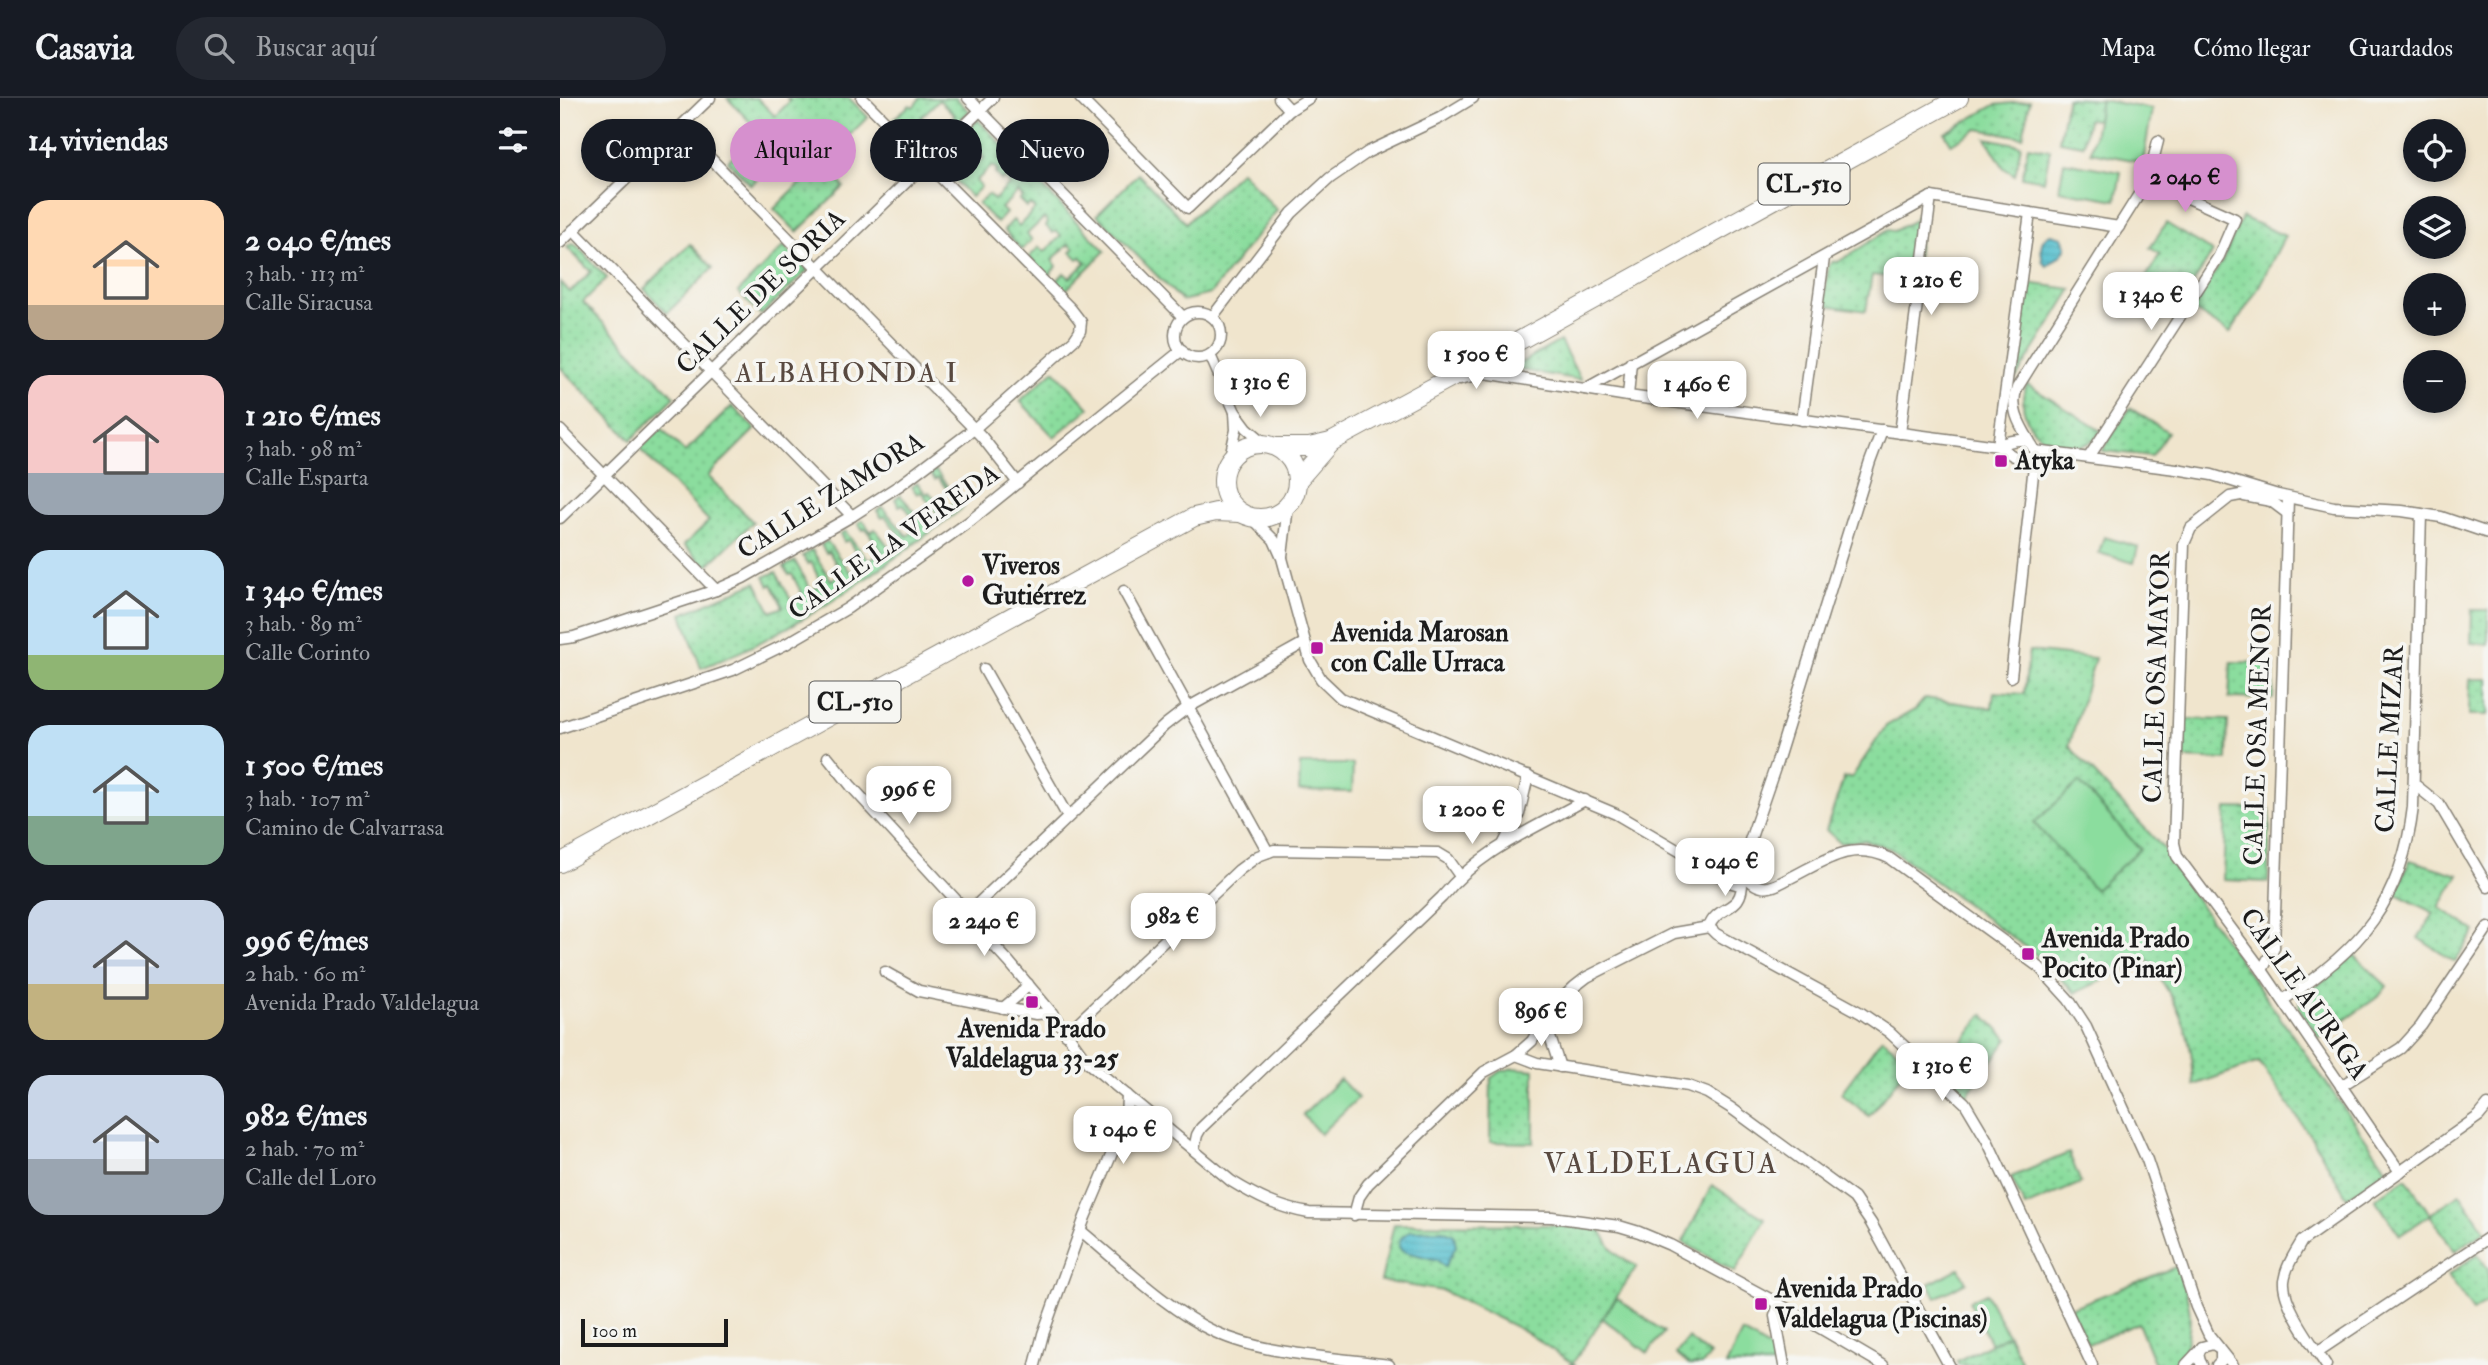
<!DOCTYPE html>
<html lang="es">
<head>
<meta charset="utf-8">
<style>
  :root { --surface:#171b24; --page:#242831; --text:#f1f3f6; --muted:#9ea1a6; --line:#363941; --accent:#d690ce }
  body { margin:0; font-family:"IM FELL Double Pica",serif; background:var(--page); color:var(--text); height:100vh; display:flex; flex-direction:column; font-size:26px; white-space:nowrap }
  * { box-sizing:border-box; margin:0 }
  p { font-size:23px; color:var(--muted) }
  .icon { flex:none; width:38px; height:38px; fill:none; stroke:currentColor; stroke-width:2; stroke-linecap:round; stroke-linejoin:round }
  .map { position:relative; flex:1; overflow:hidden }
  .drawer { display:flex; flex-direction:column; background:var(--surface); width:560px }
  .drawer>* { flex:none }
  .guide { position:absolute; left:21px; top:21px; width:665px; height:63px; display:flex; gap:14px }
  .tools { position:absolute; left:1843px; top:21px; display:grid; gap:14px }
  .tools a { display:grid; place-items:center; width:63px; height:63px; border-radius:50%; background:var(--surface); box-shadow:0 4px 10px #0003; font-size:35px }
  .scale { position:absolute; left:21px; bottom:18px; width:147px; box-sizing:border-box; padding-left:7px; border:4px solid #1c1c1c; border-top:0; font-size:19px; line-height:24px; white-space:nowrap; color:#1c1c1c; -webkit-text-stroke:5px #f6f6f2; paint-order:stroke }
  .price { position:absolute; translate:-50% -60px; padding:0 16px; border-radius:14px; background:#fff; color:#222; font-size:23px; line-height:46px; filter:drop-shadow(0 2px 4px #0008) }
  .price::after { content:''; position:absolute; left:50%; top:42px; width:21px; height:16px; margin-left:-10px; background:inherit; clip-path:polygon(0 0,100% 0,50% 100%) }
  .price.selected { background:var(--accent); color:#111 }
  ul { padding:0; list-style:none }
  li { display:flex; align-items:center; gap:21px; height:175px; padding:0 28px }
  li span { display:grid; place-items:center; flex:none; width:196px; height:140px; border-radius:21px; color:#555 }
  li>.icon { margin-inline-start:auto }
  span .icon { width:84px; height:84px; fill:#fffc; stroke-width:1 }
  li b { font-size:30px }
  h2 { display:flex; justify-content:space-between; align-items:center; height:84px; padding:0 28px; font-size:30px }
  .pill { padding:0 24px; border-radius:32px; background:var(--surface); box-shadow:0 4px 10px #0003; font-size:24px; line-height:63px }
  .pill.selected { background:var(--accent); color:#111 }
  header { display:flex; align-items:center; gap:42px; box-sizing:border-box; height:98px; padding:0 35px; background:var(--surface); border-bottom:2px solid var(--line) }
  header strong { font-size:33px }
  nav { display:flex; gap:38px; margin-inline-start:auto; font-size:24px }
  .search { width:490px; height:63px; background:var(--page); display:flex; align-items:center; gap:18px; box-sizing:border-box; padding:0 24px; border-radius:38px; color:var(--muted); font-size:26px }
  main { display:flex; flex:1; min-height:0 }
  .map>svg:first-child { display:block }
  .green { fill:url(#green-dots); stroke:#547c5d; stroke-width:2 }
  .pitch { fill:#8bdd9e; stroke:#547c5d; stroke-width:2 }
  .water { fill:url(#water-rules); stroke:#386e76; stroke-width:2 }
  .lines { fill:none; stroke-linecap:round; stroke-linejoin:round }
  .street-casing { stroke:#868074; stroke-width:13 }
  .primary-casing { stroke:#868074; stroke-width:20 }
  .street { stroke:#fff; stroke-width:10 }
  .primary { stroke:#fff; stroke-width:18 }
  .poi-dot { fill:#b5179e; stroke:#f6f6f2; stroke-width:2.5 }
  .labels { text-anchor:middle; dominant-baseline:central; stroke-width:7; stroke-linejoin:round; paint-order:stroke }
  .shield { fill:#f6f6f2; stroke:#5d5d5c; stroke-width:2 }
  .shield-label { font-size:24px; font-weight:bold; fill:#1c1c1c }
  .street-label { font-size:26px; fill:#1c1c1c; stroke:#f6f6f2 }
  .poi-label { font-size:26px; font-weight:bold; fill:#1c1c1c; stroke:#f6f6f2; text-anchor:start }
  .neighbourhood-label { font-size:28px; letter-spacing:2px; fill:#584940; stroke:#f6f6f2 }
  .quarter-label { font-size:30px; letter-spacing:2px; fill:#584940; stroke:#f6f6f2 }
</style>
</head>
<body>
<header>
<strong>Casavia</strong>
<div class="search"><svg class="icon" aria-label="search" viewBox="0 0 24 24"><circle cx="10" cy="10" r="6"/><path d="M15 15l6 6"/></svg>Buscar aquí</div>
<nav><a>Mapa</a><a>Cómo llegar</a><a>Guardados</a></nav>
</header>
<main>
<section class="drawer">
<h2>14 viviendas<svg class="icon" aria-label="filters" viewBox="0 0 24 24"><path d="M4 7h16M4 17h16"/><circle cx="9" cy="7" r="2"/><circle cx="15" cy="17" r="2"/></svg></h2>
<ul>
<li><span style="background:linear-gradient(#ffd9b3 75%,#b9a48a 0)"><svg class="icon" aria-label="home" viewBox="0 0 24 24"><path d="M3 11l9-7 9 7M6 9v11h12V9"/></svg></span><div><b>2 040 €/mes</b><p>3 hab. · 113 m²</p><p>Calle Siracusa</p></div></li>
<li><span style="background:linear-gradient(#f6c9c9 70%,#9aa5b1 0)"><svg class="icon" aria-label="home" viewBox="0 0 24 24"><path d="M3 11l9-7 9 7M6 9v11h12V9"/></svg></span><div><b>1 210 €/mes</b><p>3 hab. · 98 m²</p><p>Calle Esparta</p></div></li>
<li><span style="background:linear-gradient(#bfe0f5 75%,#8fb573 0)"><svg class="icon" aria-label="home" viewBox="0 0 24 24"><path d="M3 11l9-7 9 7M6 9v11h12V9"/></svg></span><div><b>1 340 €/mes</b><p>3 hab. · 89 m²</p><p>Calle Corinto</p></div></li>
<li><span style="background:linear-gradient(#bfe0f5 65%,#7fa58c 0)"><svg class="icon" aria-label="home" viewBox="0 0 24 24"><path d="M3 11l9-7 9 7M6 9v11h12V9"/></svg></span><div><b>1 500 €/mes</b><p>3 hab. · 107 m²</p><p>Camino de Calvarrasa</p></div></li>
<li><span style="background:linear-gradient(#c9d6e8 60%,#c2b280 0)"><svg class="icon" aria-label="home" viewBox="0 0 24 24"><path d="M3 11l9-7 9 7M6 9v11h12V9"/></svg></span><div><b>996 €/mes</b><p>2 hab. · 60 m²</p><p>Avenida Prado Valdelagua</p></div></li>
<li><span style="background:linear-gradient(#c9d6e8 60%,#9aa5b1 0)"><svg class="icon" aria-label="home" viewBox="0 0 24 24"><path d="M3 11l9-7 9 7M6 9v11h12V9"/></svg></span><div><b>982 €/mes</b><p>2 hab. · 70 m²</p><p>Calle del Loro</p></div></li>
</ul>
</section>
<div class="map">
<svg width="1928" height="1267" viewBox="0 0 1928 1267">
  <defs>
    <pattern id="green-dots" width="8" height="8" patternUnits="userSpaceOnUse" patternTransform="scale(1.75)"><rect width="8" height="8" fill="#8bdd9e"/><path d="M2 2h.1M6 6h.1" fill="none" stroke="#77bd88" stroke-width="1.8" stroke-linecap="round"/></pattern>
    <pattern id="water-rules" width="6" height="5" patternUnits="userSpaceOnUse" patternTransform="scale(1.75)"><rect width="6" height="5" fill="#54c0cf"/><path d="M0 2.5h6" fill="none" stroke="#49a4b1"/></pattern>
  </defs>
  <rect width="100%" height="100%" fill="#f6f6f2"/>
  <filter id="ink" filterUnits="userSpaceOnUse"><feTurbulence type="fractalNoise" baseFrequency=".0143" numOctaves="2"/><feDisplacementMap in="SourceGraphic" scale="14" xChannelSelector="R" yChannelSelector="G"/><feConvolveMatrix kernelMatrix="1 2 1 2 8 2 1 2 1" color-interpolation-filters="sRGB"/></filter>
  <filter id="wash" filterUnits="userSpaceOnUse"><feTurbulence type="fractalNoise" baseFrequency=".00686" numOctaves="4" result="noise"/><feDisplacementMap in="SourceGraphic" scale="28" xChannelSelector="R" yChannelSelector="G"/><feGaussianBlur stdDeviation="1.57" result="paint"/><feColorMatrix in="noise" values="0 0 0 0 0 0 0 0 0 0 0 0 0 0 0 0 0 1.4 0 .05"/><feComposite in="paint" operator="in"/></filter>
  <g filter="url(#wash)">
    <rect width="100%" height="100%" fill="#f0e5cd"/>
    <g class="green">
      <path d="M167 0H197L215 18 230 3 227 0H289L308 19 261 65 284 89 237 134 214 111 260 65 238 42 191 87 168 63 199 33Z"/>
      <path d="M360 0H396L409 13 368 55 360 46 376 33 378 35 395 17 379 2 361 19 363 21 350 36 334 20 350 7 353 9Z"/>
      <path d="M1507 0 1541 2 1537 22 1528 21 1523 47 1499 43Z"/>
      <path d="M1470 3 1463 39 1418 31 1391 46 1385 35 1435 7Z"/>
      <path d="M418 22 545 153 504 194 495 185 504 175 510 180 526 164 521 159 518 161 511 154 514 151 509 146 492 162 497 168 488 178 469 159 479 149 484 154 501 138 496 133 493 135 486 128 488 125 484 120 467 136 472 142 462 152 444 132 453 122 459 128 475 111 470 106 467 109 460 102 463 99 458 94 441 110 446 115 437 125 418 106 428 96 434 102 450 86 445 80 442 83 435 75 438 72 432 68 416 83 421 89 411 99 393 80 402 70 408 75 424 60 420 54 416 56 410 49 412 47 407 42 390 57 395 63 386 73 376 63Z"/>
      <path d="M1426 40 1461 47 1455 77 1444 70Z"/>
      <path d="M1468 48 1490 52 1484 83 1462 79Z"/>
      <path d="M681 73 717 112 650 196 622 203 537 117 578 76 626 125Z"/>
      <path d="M1363 113 1354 182 1312 177 1306 213 1263 207 1269 166 1274 163 1278 164 1328 132 1334 133 1355 122 1356 117Z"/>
      <path d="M1682 119 1725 138 1697 192 1670 235 1632 211 1663 162Z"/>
      <path d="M1606 125 1653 154 1618 209 1582 186 1600 156 1590 150Z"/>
      <path d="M11 146 16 147 47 180 23 204 115 299 71 342 0 269V184L10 194 31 174 7 149Z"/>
      <path d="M130 146 153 170 107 215 84 191Z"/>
      <path d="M224 148 248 172 201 217 178 194Z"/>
      <path d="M1467 185 1512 191 1456 280 1454 278Z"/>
      <path d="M1000 243 1021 282 955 271 953 269Z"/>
      <path d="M494 272 529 310 494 339 460 303Z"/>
      <path d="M1467 286 1541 333C1512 374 1446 331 1467 286Z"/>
      <path d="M172 308 195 331 148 378 193 424 146 469 124 447 149 423 80 351 101 330 125 354Z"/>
      <path d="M1570 310 1608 334 1592 358 1542 353Z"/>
      <path d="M375 372 404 409C321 471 238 534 141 570L122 516 196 484 211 514 223 509 212 486 209 488 204 479 216 474 232 504 243 498 232 476 229 477 224 469 235 463 251 492 262 487 251 464 248 466 243 458 252 452 271 482 282 475 269 454 266 455 261 447 267 443 290 474 303 466 288 442 284 444 280 436 285 433 309 463 322 454 306 431 303 432 298 425 303 422 311 434 315 431 330 450 342 440 325 418 322 420 317 413 322 409 347 438 360 429 343 406 339 408 335 401 340 397 366 426 378 416 361 394 357 396 352 389 357 385 366 396 369 394 384 412 396 403 378 380 375 382 370 375Z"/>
      <path d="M1912 512H1928V546L1911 545Z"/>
      <path d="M1469 553 1535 560 1509 648 1604 751 1610 764 1827 1071 1787 1100 1755 1045 1699 964 1634 987C1633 975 1633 962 1630 949 1624 916 1606 888 1587 861L1515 895 1479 859 1331 751 1305 742 1280 745 1266 732 1284 680 1292 679 1326 628 1356 611 1365 600 1432 610 1434 594 1464 596Z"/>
      <path d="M1671 564 1714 565 1713 601 1669 600Z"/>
      <path d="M1910 581H1928V617H1909Z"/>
      <path d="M1625 621 1668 622 1667 662 1624 660Z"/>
      <path d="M1666 710 1710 711 1708 784 1663 782Z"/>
      <path d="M1850 762 1899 777 1879 809 1915 833 1895 864 1858 840 1874 815 1836 796Z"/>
      <path d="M1794 857 1827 888 1819 898 1759 940 1740 912 1739 903Z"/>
      <path d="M1423 916 1448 941 1406 998 1381 973Z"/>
      <path d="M1322 940 1351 965 1309 1018 1281 995Z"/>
      <path d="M953 970 974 972V1045L930 1044 931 980 939 974Z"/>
      <path d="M1509 1055 1521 1085 1465 1109 1451 1079Z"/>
      <path d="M1846 1080 1870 1116 1900 1096 1925 1133 1895 1153 1870 1117 1840 1137 1815 1101Z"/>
      <path d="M1152 1087 1205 1121 1175 1174 1123 1144Z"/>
      <path d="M834 1126 995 1127 1041 1132C1053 1153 1052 1156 1077 1168L1013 1265 1015 1267H1011L1012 1265 964 1233 883 1193 821 1183Z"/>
      <path d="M1918 1156 1928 1171V1203L1913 1213 1888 1177Z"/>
      <path d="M1618 1168C1631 1209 1636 1225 1619 1267H1595L1578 1225 1528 1246 1510 1210Z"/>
      <path d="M1448 1237 1463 1267H1399L1397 1263Z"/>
      <path d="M1128 1240 1150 1257 1142 1267H1129L1116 1256Z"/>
    </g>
    <g class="pitch">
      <path d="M1541 2 1592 11 1583 64 1531 54Z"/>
      <path d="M1504 64 1561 74 1556 102 1499 92Z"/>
      <path d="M1544 439 1578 449 1574 465 1539 455Z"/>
      <path d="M740 666H793L792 694 739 693Z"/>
      <path d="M1519 684 1580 751 1535 792 1474 725Z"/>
      <path d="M780 981 798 1000 760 1036 743 1017Z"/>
      <path d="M1399 1170 1406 1184 1376 1200 1369 1186Z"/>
      <path d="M1426 1195 1448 1237 1431 1246 1409 1203Z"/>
      <path d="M1057 1200 1104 1234 1088 1255 1042 1220Z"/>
      <path d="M1182 1234 1215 1254 1218 1267H1166Z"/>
    </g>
    <g class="water">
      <path d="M1491 136 1502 139 1506 149 1502 156 1487 168 1483 165C1481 153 1478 141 1491 136Z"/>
      <path d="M883 1132 894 1137 896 1148 885 1169 877 1162 842 1153 839 1149 840 1141 850 1133Z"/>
    </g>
  </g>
  <g filter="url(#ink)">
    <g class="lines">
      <g class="street-casing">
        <g id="street">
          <path d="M408 0 623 219"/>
          <path d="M520 0 628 110 730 12 749 0"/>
          <path d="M719 0 730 12"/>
          <path d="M120 29 422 339 458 385"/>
          <path d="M13 132 292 418"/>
          <path d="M0 145 150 0"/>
          <circle cx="638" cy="237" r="23"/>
          <path d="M653 218 732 115 770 80 808 54 880 20 913 0"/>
          <path d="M944 251C944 264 947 271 957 279"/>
          <path d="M650 257 675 314 687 330 706 346"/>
          <path d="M900 281 925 275 1068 298 1438 348C1450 357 1460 365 1475 358 1474 335 1452 342 1438 348"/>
          <path d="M1025 291 1371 99 1559 129"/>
          <path d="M1068 298 1071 264"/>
          <path d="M1242 322 1264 160"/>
          <path d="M0 332 156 492"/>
          <path d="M1340 335 1371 99"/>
          <path d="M1470 344C1460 327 1449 310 1457 290L1588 82 1598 43"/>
          <path d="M1438 348 1470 115"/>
          <path d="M1475 353 1616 371 1652 377 1718 397 1774 409 1842 413 1881 419 1928 435"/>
          <path d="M1529 359 1659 158 1675 121 1588 82"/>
          <path d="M669 363 676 332 675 314"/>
          <path d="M1697 391 1691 395 1670 399 1631 430 1624 446 1614 745 1617 758 1702 872 1840 1074"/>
          <path d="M1684 398 1711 403 1727 415"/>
          <path d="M0 420 433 0"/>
          <path d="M692 420 714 442 722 460 750 562 761 581 781 600 1056 716 1143 767 1151 775 1165 780"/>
          <path d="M722 458 728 408"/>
          <path d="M564 493 708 754"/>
          <path d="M0 541 14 539 156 492 183 480 292 418 340 387 414 331 514 242 520 233 521 224 511 211 302 0"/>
          <path d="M424 571 508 719"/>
          <path d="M1451 579 1475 358"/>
          <path d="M0 630 173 572 226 546 288 510 410 423 622 252"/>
          <path d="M268 659 291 688 408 815 413 825 449 864 492 915 528 965 671 1083C697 1099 719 1110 749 1115L992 1119 1059 1128 1079 1134 1110 1147 1219 1206 1323 1267"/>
          <path d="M1854 686 1879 706 1928 789"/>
          <path d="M944 745 959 716 968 678"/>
          <path d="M1143 767C1163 771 1172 769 1186 754"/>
          <path d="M1167 770 1164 776 1169 784 1176 786 1182 783 1186 754 1217 664 1310 364 1322 332"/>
          <path d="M1184 777C1189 782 1195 788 1202 789 1211 791 1220 785 1228 781 1263 764 1290 741 1329 760L1479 869 1509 902 1526 928 1587 1062 1636 1209 1649 1237 1673 1267"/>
          <path d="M408 815 605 627 627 610 744 545"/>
          <path d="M1149 829 1156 836 1301 915 1329 934 1405 1005 1427 1042 1532 1267"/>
          <path d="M1149 829C1158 805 1183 815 1182 783"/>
          <path d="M1702 872 1714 850 1728 400"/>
          <path d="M325 874 359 893 476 916 492 915"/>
          <path d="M1723 902C1801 851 1842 804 1853 709L1861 416"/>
          <path d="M443 910 461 895 468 886"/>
          <path d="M984 921 1000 969"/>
          <path d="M506 936 679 772 698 758 714 752 878 755 888 761 900 778"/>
          <path d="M956 957 977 965 1128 988 1147 995 1171 1010 1294 1100 1311 1125 1389 1267"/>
          <path d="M1781 988 1841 950 1861 928 1928 829"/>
          <path d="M634 1051 637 1037 641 1030 882 799C921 751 972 732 1025 702"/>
          <path d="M794 1117 799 1099 808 1086 924 974 956 957 972 943 990 912 1014 889 1027 879 1114 835 1149 829"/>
          <path d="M521 1133C561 1166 609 1213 655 1234 704 1257 775 1259 829 1267"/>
          <path d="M1219 1206 1215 1218 1224 1267"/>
          <path d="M1757 1254 1928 1140"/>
          <path d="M475 1267 483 1236 525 1119 566 1022 567 997"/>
          <path d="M1626 1267 1639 1253"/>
          <path d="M1642 1267C1638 1260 1637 1255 1642 1249L1653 1246 1658 1249"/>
          <path d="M1657 1267 1661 1263V1254"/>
          <path d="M1766 1267C1753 1247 1722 1206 1724 1183 1726 1168 1735 1155 1742 1143L1919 1018 1928 1007"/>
        </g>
      </g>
      <g class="primary-casing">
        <g id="primary">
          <circle cx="700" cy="383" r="37"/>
          <path d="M716 349H749L771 344 944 251 1399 0"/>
          <path d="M738 382 771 344"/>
          <path d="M0 765 634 419 656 414 680 415"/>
        </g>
      </g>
      <use href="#street" class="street"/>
      <use href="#primary" class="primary"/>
    </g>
  </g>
  <g class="poi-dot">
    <rect x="1434" y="356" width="14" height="14" rx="3.5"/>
    <circle cx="408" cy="483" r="7"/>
    <rect x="750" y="543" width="14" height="14" rx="3.5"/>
    <rect x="1461" y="849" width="14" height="14" rx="3.5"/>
    <rect x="465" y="897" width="14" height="14" rx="3.5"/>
    <rect x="1194" y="1199" width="14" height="14" rx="3.5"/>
  </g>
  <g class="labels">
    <g class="shield">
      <rect x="1198.5" y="65.5" width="91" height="41" rx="5"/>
      <rect x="249.5" y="583.5" width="91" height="41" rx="5"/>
    </g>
    <g class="shield-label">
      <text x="1244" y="86">CL-510</text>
      <text x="295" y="604">CL-510</text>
    </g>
    <g class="street-label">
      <text transform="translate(201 194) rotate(-44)">CALLE DE SORIA</text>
      <text transform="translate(271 398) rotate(-32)">CALLE ZAMORA</text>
      <text transform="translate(334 444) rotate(-35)">CALLE LA VEREDA</text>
      <text transform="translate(1597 579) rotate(-88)">CALLE OSA MAYOR</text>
      <text transform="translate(1698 637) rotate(-88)">CALLE OSA MENOR</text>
      <text transform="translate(1830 641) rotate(-87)">CALLE MIZAR</text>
      <text transform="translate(1744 896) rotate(55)">CALLE AURIGA</text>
    </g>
    <g class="poi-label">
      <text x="1455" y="363">Atyka</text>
      <text x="422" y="468">Viveros<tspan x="422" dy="30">Gutiérrez</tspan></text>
      <text x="771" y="535">Avenida Marosan<tspan x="771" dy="30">con Calle Urraca</tspan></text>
      <text x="1482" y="841">Avenida Prado<tspan x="1482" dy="30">Pocito (Pinar)</tspan></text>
      <text x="472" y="931" text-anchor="middle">Avenida Prado<tspan x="472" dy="30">Valdelagua 33-25</tspan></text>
      <text x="1215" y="1191">Avenida Prado<tspan x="1215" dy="30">Valdelagua (Piscinas)</tspan></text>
    </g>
    <g class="neighbourhood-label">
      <text x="287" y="275">ALBAHONDA I</text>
    </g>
    <g class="quarter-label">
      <text x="1101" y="1065">VALDELAGUA</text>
    </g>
  </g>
</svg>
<div class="tools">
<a><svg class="icon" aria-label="locate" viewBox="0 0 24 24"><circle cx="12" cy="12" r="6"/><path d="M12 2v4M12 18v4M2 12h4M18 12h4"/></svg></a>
<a><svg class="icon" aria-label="layers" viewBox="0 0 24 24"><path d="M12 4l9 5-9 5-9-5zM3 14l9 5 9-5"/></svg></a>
<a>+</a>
<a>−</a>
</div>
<div class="scale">100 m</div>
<b class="price selected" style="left:1625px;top:116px">2 040 €</b>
<b class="price" style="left:1371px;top:219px">1 210 €</b>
<b class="price" style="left:1591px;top:234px">1 340 €</b>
<b class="price" style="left:916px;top:293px">1 500 €</b>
<b class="price" style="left:700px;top:321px">1 310 €</b>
<b class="price" style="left:1137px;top:323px">1 460 €</b>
<b class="price" style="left:349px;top:728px">996 €</b>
<b class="price" style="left:912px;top:748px">1 200 €</b>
<b class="price" style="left:1165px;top:800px">1 040 €</b>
<b class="price" style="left:613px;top:855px">982 €</b>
<b class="price" style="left:424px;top:860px">2 240 €</b>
<b class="price" style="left:981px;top:950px">896 €</b>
<b class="price" style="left:1382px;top:1005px">1 310 €</b>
<b class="price" style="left:563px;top:1068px">1 040 €</b>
<div class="guide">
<a class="pill">Comprar</a>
<a class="pill selected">Alquilar</a>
<a class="pill">Filtros</a>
<a class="pill">Nuevo</a>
</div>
</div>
</main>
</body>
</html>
